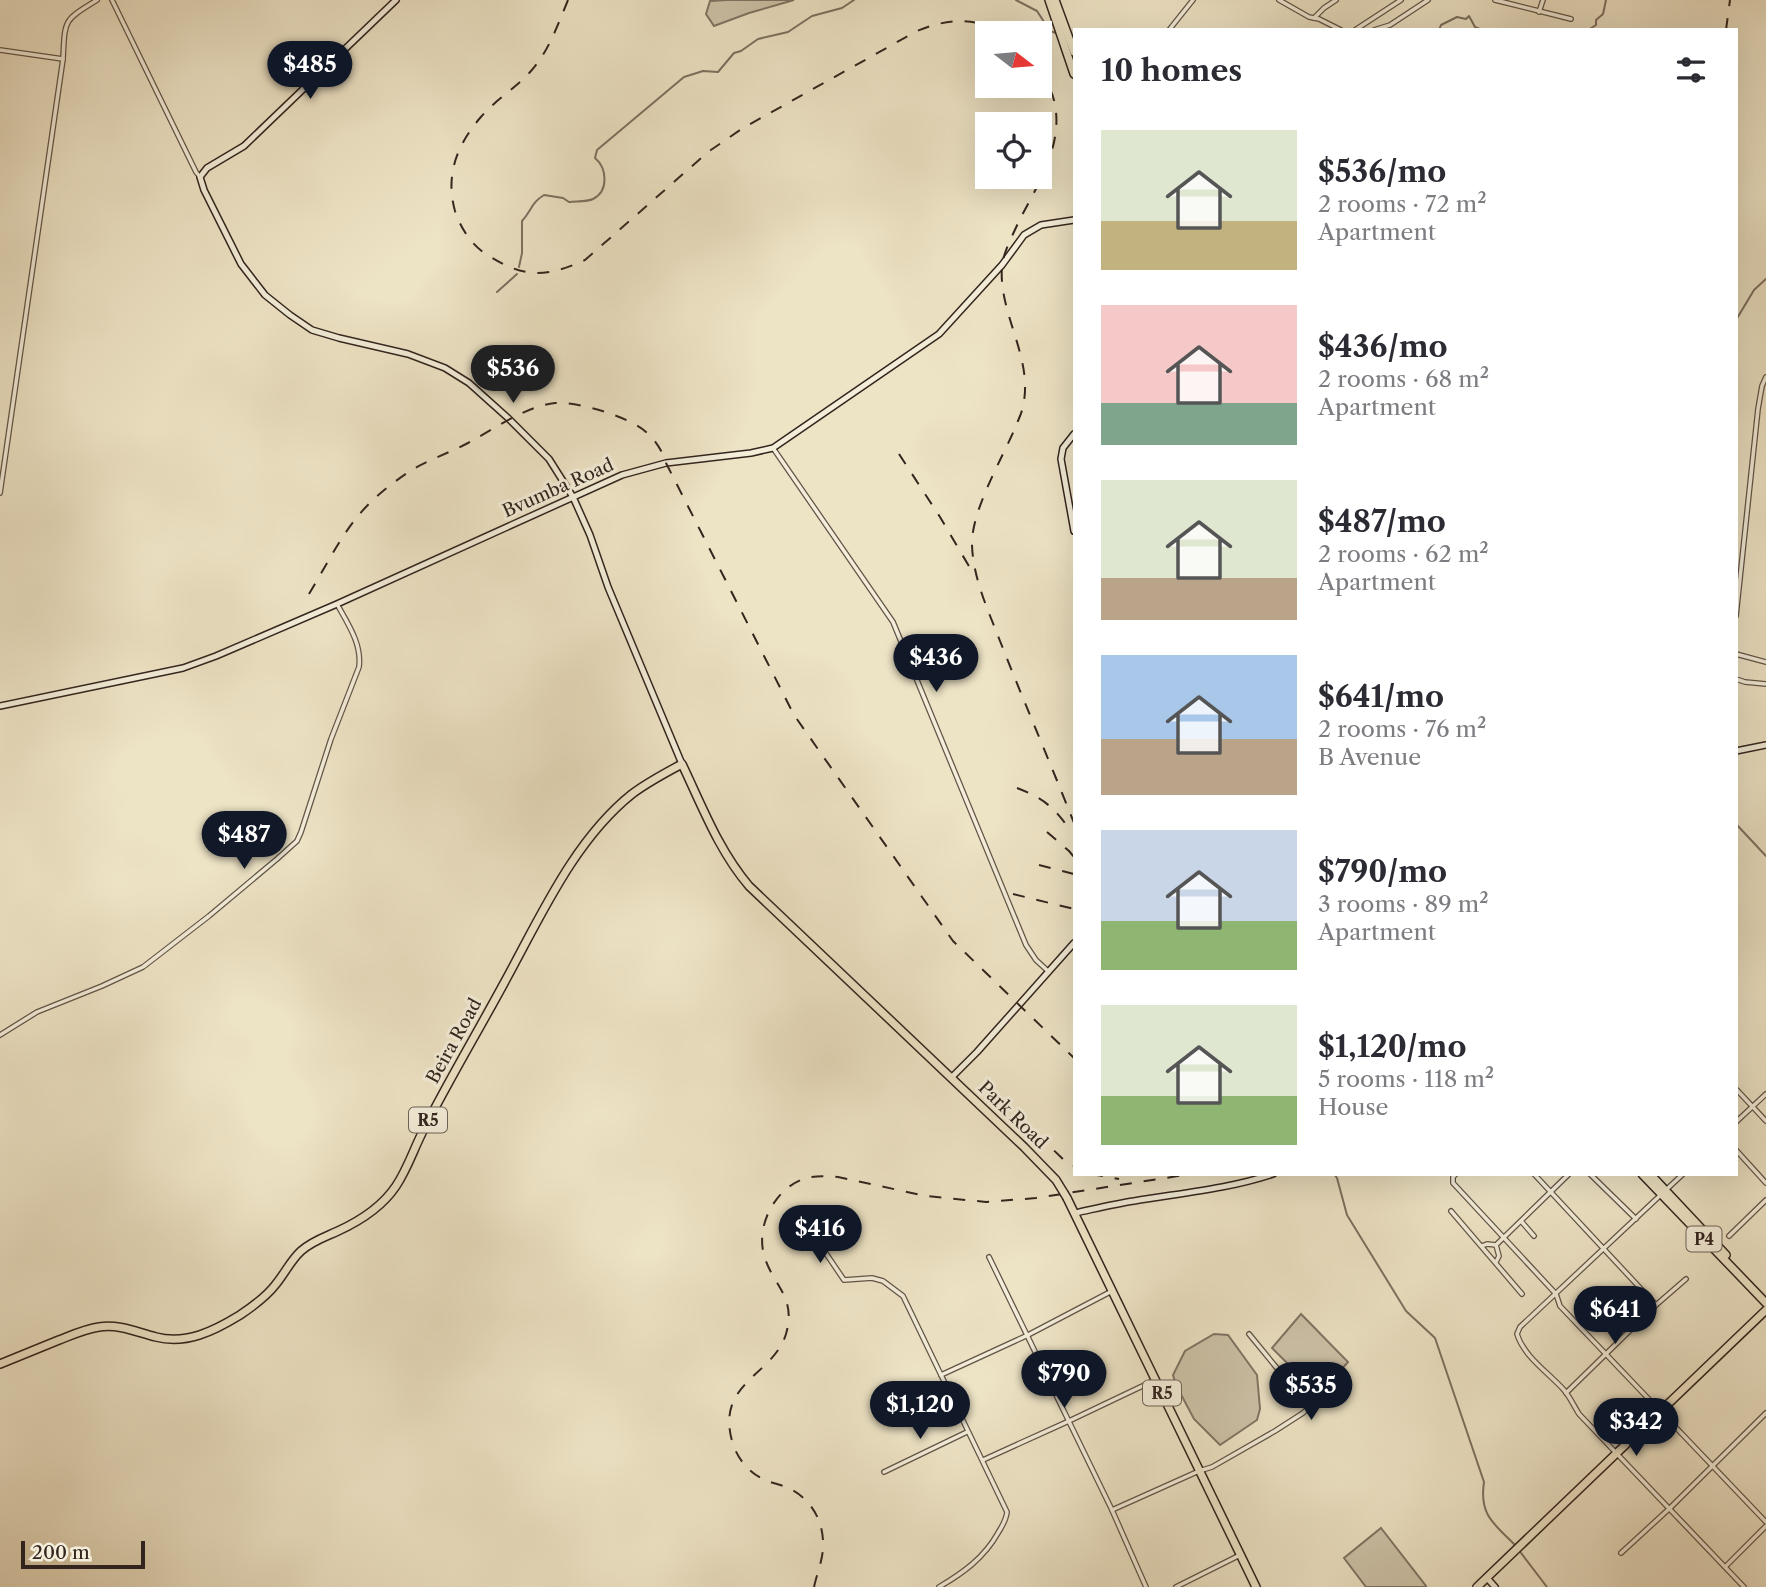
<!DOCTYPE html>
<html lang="en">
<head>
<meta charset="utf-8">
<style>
  :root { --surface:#fff; --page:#f2f2f3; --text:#2b2b33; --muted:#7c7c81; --accent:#111827 }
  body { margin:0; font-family:"Libre Caslon Text",serif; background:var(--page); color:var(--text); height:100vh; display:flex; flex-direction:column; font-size:26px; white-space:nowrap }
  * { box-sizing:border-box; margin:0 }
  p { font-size:23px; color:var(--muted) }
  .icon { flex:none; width:38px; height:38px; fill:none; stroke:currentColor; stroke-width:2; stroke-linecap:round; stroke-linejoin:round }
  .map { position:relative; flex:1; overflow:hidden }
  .side { position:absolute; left:1073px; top:28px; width:665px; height:1148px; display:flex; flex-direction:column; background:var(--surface); border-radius:0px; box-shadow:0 7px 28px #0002 }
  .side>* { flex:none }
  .needle { width:46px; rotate:106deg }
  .tools { position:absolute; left:975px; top:21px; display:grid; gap:14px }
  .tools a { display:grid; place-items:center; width:77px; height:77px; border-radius:0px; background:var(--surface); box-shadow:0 7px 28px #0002; font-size:35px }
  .scale { position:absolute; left:21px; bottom:18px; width:124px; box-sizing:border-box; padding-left:7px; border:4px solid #33251e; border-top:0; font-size:19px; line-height:24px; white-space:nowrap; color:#33251e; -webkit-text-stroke:5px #f3edd9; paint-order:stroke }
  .price { position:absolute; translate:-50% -60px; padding:0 16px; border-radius:24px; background:var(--accent); color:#fff; font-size:23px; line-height:46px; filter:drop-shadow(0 2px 4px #0008) }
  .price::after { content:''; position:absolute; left:50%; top:42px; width:21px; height:16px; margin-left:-10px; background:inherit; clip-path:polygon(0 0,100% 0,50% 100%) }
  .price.active { background:#222; color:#fff }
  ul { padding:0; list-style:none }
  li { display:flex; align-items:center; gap:21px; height:175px; padding:0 28px }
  li span { display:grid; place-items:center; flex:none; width:196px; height:140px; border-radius:0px; color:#555 }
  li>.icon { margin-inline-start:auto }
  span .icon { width:84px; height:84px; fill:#fffc; stroke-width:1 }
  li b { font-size:30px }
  h2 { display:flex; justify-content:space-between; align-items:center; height:84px; padding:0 28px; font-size:30px }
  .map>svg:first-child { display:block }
  .green { fill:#cdc3a9; stroke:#807464; stroke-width:2 }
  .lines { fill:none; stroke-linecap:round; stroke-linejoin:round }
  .stream { stroke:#7d7060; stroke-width:2 }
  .street-casing { stroke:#625448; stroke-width:6 }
  .secondary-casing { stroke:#33251e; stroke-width:8 }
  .highway-casing { stroke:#33251e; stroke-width:10 }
  .street { stroke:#f3edd9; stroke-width:3.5 }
  .secondary { stroke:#f3edd9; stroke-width:5 }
  .highway { stroke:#ede3c5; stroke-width:7 }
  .rail { stroke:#33251e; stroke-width:2; stroke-dasharray:12 12; stroke-linecap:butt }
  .highway-bridge-casing { stroke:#33251e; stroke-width:10; stroke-linecap:butt }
  .highway-bridge { stroke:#ede3c5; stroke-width:7 }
  .labels { text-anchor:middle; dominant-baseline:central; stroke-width:6; stroke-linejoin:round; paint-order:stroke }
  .shield { fill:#f3edd9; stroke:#6d6156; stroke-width:2 }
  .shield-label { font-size:16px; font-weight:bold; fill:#33251e }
  .street-label { font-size:18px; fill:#33251e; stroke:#f3edd9 }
</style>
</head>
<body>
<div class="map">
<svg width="1766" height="1587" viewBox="0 0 1766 1587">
  <rect width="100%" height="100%" fill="#ede3c5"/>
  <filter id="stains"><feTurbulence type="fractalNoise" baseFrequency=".00286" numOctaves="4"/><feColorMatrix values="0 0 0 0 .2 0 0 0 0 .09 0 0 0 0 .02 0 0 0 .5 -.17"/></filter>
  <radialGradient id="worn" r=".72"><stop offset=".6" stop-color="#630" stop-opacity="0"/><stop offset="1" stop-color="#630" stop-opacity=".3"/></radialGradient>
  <g class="green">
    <path d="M728 0H794L749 13 714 26 706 14 710 1Z"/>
    <path d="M1301 1314 1348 1362 1319 1395 1272 1348Z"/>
    <path d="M1214 1334 1228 1335 1257 1375 1260 1409 1257 1420 1220 1445 1194 1419 1176 1385 1173 1375 1185 1351Z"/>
    <path d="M1381 1528 1426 1586 1425 1587H1366L1344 1558Z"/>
  </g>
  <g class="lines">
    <g class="stream">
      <path d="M1016 0 1037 11 1050 31 1056 33"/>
      <path d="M1439 30 1441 25 1457 17 1466 19 1469 16 1475 27 1482 30"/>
      <path d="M1588 30 1596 25V20L1603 14 1606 0"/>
      <path d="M519 267 522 253V221C532 210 531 203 544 195L563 198 569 202C575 201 587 202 593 199 609 191 607 168 595 158L597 150 684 77 703 71 718 72 734 53 741 51 758 39 788 32 812 16 842 8 854 0"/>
      <path d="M497 292 517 274"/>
      <path d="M1736 320 1754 290 1766 279"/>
      <path d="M1736 824 1766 856"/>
      <path d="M1334 1174 1337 1178 1347 1215 1406 1311 1435 1338 1484 1482C1479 1515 1494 1524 1515 1545"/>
      <path d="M1518 1549 1547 1587"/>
    </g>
    <g class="street-casing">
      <g id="street">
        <path d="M112 0 196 172 200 177"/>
        <path d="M1279 0 1309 17 1319 19 1341 30"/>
        <path d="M1495 0 1571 19"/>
        <path d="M1539 12 1543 0"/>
        <path d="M1314 18 1324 8 1336 0"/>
        <path d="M1169 30 1193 0"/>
        <path d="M1355 30 1401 0"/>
        <path d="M1374 30 1390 25 1428 0"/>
        <path d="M0 50 63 59"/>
        <path d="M773 448 893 622 1026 945 1036 960 1049 972"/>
        <path d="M0 493 63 59C65 19 63 21 97 0"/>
        <path d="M1736 616 1758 409 1762 386 1766 377"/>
        <path d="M1736 654 1766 662"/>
        <path d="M1736 679 1745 682 1766 684"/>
        <path d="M0 1035 37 1012 102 986 143 967 209 916 277 859 297 841 301 832 331 739 359 667C362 644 348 624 337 604"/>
        <path d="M1736 1089 1766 1121"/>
        <path d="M1736 1122 1766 1094"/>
        <path d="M1736 1150 1766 1183"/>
        <path d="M1456 1174 1453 1177V1183L1556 1294 1560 1306 1766 1522"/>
        <path d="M1534 1174 1656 1305"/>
        <path d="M1590 1174 1636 1219"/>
        <path d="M1683 1174 1520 1327 1517 1334C1524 1357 1549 1373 1564 1390 1570 1397 1574 1406 1579 1414L1744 1587"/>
        <path d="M1451 1211 1522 1294"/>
        <path d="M1521 1221 1534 1236"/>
        <path d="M818 1236 825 1252 844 1280 872 1278 883 1281 903 1296 1007 1512C1006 1521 1002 1526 998 1533 984 1558 963 1573 939 1587"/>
        <path d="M1729 1236 1766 1200"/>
        <path d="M1496 1245 1569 1174"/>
        <path d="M1482 1246 1487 1244 1496 1245 1499 1256 1496 1262"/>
        <path d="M989 1257 1112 1510 1146 1587"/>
        <path d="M941 1375 1028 1335 1112 1291"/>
        <path d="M1566 1393 1656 1305 1686 1279"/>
        <path d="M983 1460 1069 1421 1153 1381"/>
        <path d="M884 1472 967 1432"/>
        <path d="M1112 1510 1199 1471 1212 1467 1275 1431 1303 1413 1309 1407 1310 1402 1308 1398 1276 1367 1249 1334"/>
        <path d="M1621 1553 1670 1508 1766 1413"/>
        <path d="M1725 1567 1766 1526"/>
        <path d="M1176 1587 1238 1556"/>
      </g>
    </g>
    <g class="secondary-casing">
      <g id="secondary">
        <path d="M396 0 244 146 207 168 200 177 204 190 241 264 265 295 290 315 312 330 339 338 408 354 445 368 469 383 508 418 549 459 573 497 590 535 608 587 682 764"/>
        <path d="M1074 434 1063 448 1061 459 1074 531"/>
        <path d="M0 706 183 668 216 656 337 604 622 475 666 463 751 453 773 448 939 334 1002 265 1024 235 1029 232 1041 225 1074 220"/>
        <path d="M1736 751 1766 745"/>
        <path d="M951 1078 977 1052 1074 943"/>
        <path d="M1075 1213C1094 1209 1114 1204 1134 1201 1181 1193 1228 1189 1273 1174"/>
        <path d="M1487 1578 1495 1587"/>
      </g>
    </g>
    <g class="highway-casing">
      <g id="highway">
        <path d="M1049 0 1074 74"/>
        <path d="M1055 0 1074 52"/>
        <path d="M1642 1174 1766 1303"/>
        <path d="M1650 1174 1726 1255"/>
        <path d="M1067 1198 1256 1587"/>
        <path d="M0 1364C20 1356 39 1348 59 1340 72 1335 85 1329 99 1327 120 1324 136 1332 156 1337 186 1345 214 1331 240 1315 252 1307 267 1296 276 1284 285 1273 291 1260 301 1251 312 1241 325 1237 338 1231 362 1220 382 1207 396 1186 408 1168 414 1148 424 1129 449 1080 477 1033 503 985 539 920 573 841 632 794 648 782 665 773 682 764 702 806 719 851 749 886L1024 1147 1056 1180 1064 1193"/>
        <path d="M1477 1587 1766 1310"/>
      </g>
    </g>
    <use href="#street" class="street"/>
    <use href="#secondary" class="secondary"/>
    <use href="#highway" class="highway"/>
    <g class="rail">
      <path d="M568 0C558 24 549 51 531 71 516 88 495 100 480 118 457 145 445 175 455 211 461 229 472 246 489 256 526 279 547 277 585 260L708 152 743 128 917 31C949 18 974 17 1005 33"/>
      <path d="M1726 30 1730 0"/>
      <path d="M1040 68C1047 82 1055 96 1056 112 1060 151 1036 188 1019 221 1013 235 1004 250 1002 266 998 314 1034 358 1023 406 1022 413 1018 420 1016 426 1002 459 971 511 972 545 973 578 988 610 1000 641 1024 702 1050 762 1074 823"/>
      <path d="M899 454 940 517 973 573"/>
      <path d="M309 594C328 563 345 526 372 501 383 490 397 480 410 471 428 460 449 453 468 443 494 429 526 406 555 403 577 401 630 417 646 432 655 439 663 452 666 463L794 715 953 941 1074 1058"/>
      <path d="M1017 788C1043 798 1054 807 1070 830"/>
      <path d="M1047 832 1069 851 1074 857"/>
      <path d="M1039 865 1074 874"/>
      <path d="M1013 894 1074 909"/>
      <path d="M1002 1101 1064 1160 1074 1166"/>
      <path d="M1091 1174 1119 1179"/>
      <path d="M814 1587C817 1573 823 1560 823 1546 824 1520 810 1497 786 1487 778 1484 768 1482 761 1478 747 1471 736 1456 732 1441 716 1382 773 1376 786 1334 797 1296 772 1285 764 1255 756 1226 774 1191 801 1180 813 1175 825 1176 838 1177L926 1196 986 1202 1036 1198 1191 1174"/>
    </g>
    <g class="highway-bridge-casing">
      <path id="highway-bridge" d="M1064 1193 1067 1198"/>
    </g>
    <use href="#highway-bridge" class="highway-bridge"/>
  </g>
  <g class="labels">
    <g class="shield">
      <rect x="409" y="1107.5" width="38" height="25" rx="5"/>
      <rect x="1686.5" y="1226.5" width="35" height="25" rx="5"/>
      <rect x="1143" y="1380.5" width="38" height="25" rx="5"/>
    </g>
    <g class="shield-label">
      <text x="428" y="1120">R5</text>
      <text x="1704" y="1239">P4</text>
      <text x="1162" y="1393">R5</text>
    </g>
    <g class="street-label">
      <text transform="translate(558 488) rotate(-24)">Bvumba Road</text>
      <text transform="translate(454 1041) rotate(-61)">Beira Road</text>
      <text transform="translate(1013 1115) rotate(44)">Park Road</text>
    </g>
  </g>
  <rect width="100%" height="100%" filter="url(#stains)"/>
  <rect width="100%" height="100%" fill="url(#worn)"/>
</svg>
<div class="tools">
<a><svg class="needle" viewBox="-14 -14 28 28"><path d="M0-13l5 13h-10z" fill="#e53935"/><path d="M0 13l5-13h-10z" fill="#7c7c81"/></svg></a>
<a><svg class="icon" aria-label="locate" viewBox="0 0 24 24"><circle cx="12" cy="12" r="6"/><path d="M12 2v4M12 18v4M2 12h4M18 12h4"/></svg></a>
</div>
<div class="scale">200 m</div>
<b class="price" style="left:310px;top:101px">$485</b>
<b class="price active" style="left:513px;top:405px">$536</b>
<b class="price" style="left:936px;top:694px">$436</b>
<b class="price" style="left:244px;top:871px">$487</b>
<b class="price" style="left:820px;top:1265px">$416</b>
<b class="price" style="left:1615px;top:1346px">$641</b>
<b class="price" style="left:1064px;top:1410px">$790</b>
<b class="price" style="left:1311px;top:1422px">$535</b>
<b class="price" style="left:920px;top:1441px">$1,120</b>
<b class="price" style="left:1636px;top:1458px">$342</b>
<section class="side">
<h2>10 homes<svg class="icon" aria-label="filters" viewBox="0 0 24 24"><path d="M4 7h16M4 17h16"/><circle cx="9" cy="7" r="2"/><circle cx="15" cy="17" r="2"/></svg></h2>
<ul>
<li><span style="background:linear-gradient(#dfe7d0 65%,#c2b280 0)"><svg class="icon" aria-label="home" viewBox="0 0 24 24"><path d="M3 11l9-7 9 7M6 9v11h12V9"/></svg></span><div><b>$536/mo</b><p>2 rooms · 72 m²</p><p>Apartment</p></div></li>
<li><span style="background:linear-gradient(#f6c9c9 70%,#7fa58c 0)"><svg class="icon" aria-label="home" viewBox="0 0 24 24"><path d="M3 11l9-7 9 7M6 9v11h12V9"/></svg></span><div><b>$436/mo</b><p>2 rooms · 68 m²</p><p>Apartment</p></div></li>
<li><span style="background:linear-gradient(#dfe7d0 70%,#b9a48a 0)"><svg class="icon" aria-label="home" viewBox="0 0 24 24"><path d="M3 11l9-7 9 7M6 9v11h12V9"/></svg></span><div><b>$487/mo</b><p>2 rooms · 62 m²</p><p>Apartment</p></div></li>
<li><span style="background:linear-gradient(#a9c7e8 60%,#b9a48a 0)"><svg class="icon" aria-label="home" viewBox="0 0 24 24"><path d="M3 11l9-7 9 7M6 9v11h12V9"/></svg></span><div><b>$641/mo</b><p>2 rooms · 76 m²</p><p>B Avenue</p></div></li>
<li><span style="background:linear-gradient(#c9d6e8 65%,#8fb573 0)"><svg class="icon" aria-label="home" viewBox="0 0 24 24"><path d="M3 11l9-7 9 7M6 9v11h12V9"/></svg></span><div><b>$790/mo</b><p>3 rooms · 89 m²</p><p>Apartment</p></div></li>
<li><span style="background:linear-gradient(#dfe7d0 65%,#8fb573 0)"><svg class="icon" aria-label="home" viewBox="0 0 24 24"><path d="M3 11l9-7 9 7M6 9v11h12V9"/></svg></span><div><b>$1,120/mo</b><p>5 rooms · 118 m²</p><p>House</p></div></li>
</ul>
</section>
</div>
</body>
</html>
